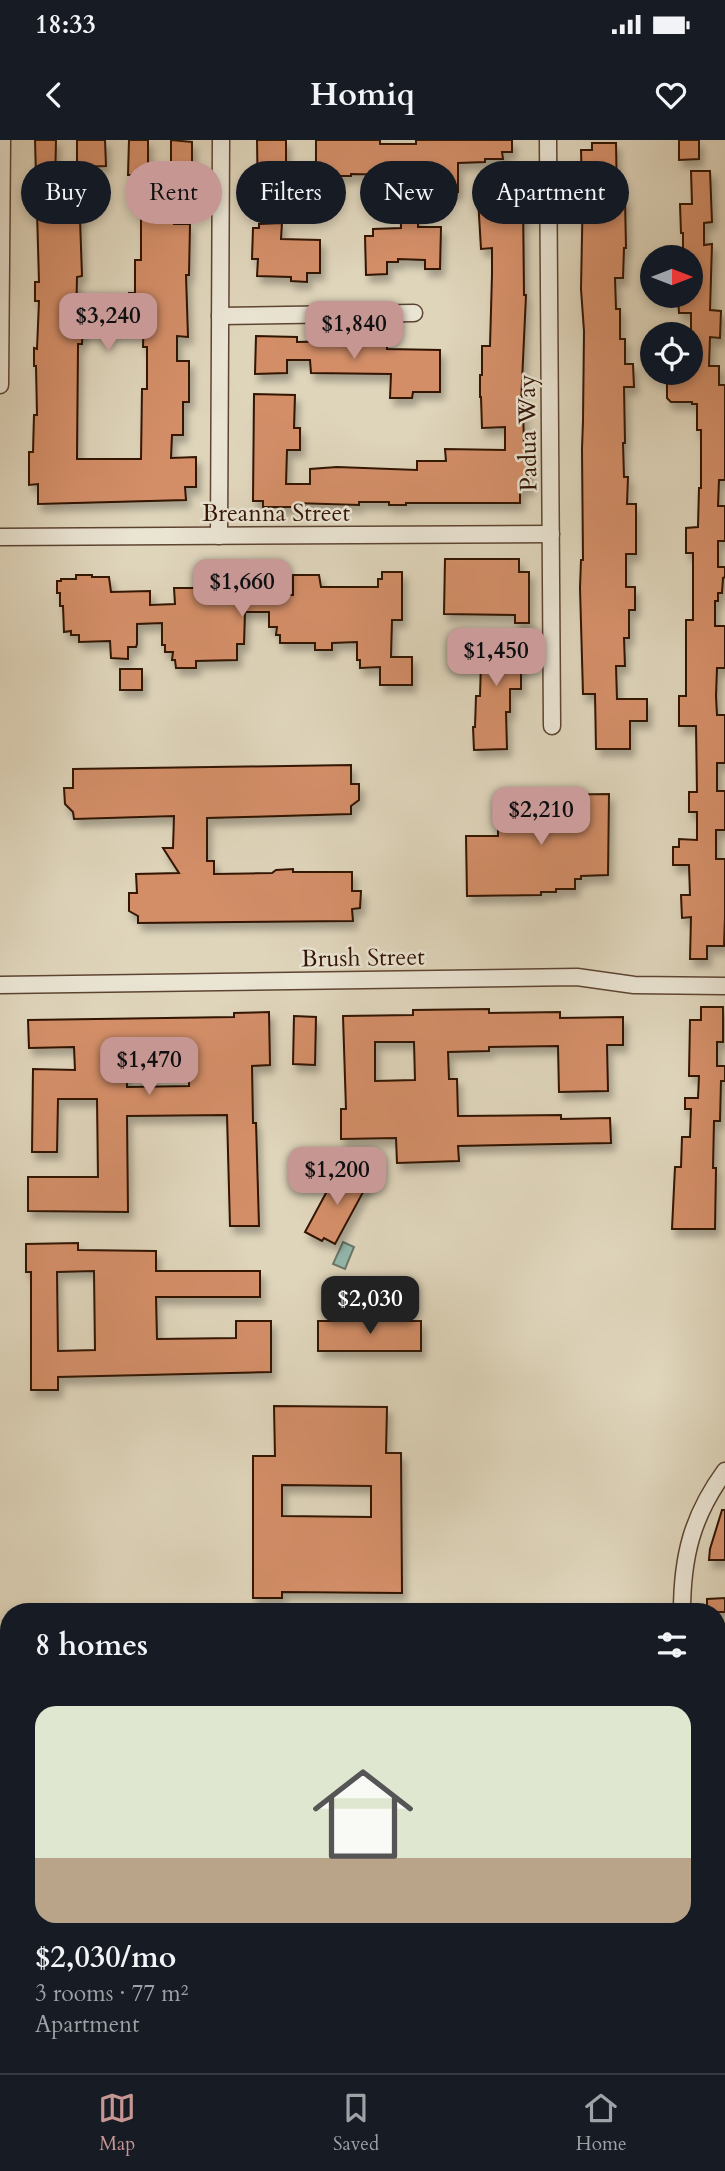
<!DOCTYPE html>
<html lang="en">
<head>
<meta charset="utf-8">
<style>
  :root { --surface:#171b24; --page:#242831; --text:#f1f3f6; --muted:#9ea1a6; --line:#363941; --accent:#c59692 }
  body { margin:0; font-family:Cardo,serif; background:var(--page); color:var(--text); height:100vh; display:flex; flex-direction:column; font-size:26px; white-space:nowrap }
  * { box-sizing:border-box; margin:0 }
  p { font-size:23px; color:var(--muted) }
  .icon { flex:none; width:38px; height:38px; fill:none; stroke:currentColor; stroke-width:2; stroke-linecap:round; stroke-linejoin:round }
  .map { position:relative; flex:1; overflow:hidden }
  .details { position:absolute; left:0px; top:1463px; width:726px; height:471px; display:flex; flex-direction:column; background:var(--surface); border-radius:28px 28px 0 0; box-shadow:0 4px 10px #0003 }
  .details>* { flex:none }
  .hud { position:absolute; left:21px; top:21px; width:684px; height:63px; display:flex; gap:14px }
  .needle { width:46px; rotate:90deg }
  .buttons { position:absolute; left:640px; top:105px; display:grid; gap:14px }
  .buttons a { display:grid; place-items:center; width:63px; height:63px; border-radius:50%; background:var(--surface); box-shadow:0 4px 10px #0003; font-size:35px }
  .price { position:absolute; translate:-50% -60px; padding:0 16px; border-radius:14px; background:var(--accent); color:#111; font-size:23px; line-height:46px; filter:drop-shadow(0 2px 4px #0008) }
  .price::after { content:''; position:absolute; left:50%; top:42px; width:21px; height:16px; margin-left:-10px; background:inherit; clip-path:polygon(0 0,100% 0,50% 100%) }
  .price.active { background:#222; color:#fff }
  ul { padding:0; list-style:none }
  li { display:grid; align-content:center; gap:14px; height:371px; padding:0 35px }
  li+li { border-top:2px solid var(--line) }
  li span { display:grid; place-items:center; height:217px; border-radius:21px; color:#555 }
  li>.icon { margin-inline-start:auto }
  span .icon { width:126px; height:126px; fill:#fffc; stroke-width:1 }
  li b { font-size:30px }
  h2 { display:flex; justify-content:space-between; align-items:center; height:84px; padding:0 35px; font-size:30px }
  .chip { padding:0 24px; border-radius:32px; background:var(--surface); box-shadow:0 4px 10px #0003; font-size:24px; line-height:63px }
  .chip.active { background:var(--accent); color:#111 }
  .status { display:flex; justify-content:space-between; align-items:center; height:49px; padding:0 35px; background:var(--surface); direction:ltr }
  .status svg { height:19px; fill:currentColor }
  header { display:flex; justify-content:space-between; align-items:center; height:91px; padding:0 35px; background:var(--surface); font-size:32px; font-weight:700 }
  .tab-bar { display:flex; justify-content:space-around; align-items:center; height:98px; border-top:2px solid var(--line); background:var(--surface); font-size:19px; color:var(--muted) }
  .tab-bar a { display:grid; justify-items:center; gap:4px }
  .tab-bar .active { color:var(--accent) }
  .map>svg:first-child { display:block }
  .water { fill:#93b9ae; stroke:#6c776a; stroke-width:2 }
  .building { fill:#d38e68; stroke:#321405; stroke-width:2; fill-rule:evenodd; filter:url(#shadow) }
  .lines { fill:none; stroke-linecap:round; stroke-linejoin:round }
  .minor-casing { stroke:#5d4432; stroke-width:19 }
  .primary-casing { stroke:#321405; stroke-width:28 }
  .minor { stroke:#eae4d3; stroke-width:16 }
  .primary { stroke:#dfd5bb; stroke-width:24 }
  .labels { text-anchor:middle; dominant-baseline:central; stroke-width:5; stroke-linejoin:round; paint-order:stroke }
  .street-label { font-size:24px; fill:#321405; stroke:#eae4d3 }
</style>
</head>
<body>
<div class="status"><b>18:33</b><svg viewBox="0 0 49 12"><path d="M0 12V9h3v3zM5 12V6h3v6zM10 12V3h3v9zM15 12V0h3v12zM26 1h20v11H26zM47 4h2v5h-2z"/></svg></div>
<header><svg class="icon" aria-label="back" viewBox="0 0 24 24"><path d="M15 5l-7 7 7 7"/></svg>Homiq<svg class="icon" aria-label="heart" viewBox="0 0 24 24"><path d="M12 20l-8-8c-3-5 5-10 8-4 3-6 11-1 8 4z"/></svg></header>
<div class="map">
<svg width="725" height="1933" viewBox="0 0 725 1933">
  <defs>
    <filter id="shadow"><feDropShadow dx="4" dy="7" stdDeviation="3.5" flood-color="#0004"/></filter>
  </defs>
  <rect width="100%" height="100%" fill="#dfd5bb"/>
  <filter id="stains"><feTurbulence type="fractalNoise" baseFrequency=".00286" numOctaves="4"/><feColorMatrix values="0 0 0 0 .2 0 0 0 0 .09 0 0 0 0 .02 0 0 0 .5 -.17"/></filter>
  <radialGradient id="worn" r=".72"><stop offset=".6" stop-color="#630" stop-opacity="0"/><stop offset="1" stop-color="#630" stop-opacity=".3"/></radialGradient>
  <path class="water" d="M343 1102 354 1107 345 1129 333 1124Z"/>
  <g class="building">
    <path d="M35 0H56L55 44H69V50H79L82 136 77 137 76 183H83L82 204H78L77 319H141L142 249H147V207H143L144 172H130L129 153H135V120H141V54H174V84H190L189 135H186L188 197 177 196V221H189V262H183V295H172L171 318 196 317V347H185L186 360 38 364V344L29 345V312H33L34 275H37L36 226H34V208L37 209 39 161H35V142H39Z"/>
    <path d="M77 0H105L106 26 77 27Z"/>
    <path d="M129 0H148V35H128Z"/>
    <path d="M171 0 192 2V25H171Z"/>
    <path d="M257 0H286V29H294V69H275V63H258Z"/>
    <path d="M316 0H380V4H416V0H512V12H502L503 19H485V22L458 23V52H446V45L418 44V87H441L440 129H425V120L398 119V122H387V134L366 135 365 96H373V89L401 88 400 35 351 34V36H316Z"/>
    <path d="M679 0H699V19L679 20Z"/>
    <path d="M592 3H616L617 59H625L626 108H624L623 138H615L616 169H620V199H625V224H633L634 247H624L625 303H623L624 337H628L627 364H636V414H626V447H635V470H629V498H624L625 526H616L617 559H647V581H630V609H596L595 554H583L580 448 581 420H583L582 309 583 281 584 191 581 149 583 46 582 47 581 10H592Z"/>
    <path d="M691 31H710L712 82 704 83V105L712 104 710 170 721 171 720 198 710 197 709 226H719V245H725V340H719L718 366H725V401H718V427H725V437L723 438 722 453H718V461H715V486H725V528H717L716 556 717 575H725V623H717V651H725V690H716V719H725V777L724 806H707V819H690L691 777 682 778 681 755H690L689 725H673V707H679V699L697 700V672H689V652H697L696 586H679V556H686V480H693V413H686V388L698 387 699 348H701V290H697V264H692V262H671L667 258V235L690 236 691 233V173H679L678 156H691V144H695L694 120H691V117H683V93H681L680 64H692Z"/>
    <rect x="175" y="48" width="15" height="14"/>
    <path d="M523 57 524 155H526L521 264H523L524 308H529L530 348H520V363H406V365H389V362H359V365L295 363V367H263V361H253L254 254 295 255 294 288H300V310H287L286 344H310V329L337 327 417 330V321H446L445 309 505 310V287L482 288 481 257H480V235H482V206H490L492 135V108L481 109 478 58Z"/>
    <path d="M282 83 281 99 320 100V133H307V142L291 141V137L257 136 258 119H252L253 88H259V84Z"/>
    <path d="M256 196 297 197V202L338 201V197L361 198V200H387V209L440 210V252H413L412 258H390L391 234 311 233 310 220H287V233L255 234Z"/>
    <path d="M445 419H519V432H529V483H515V475L444 474Z"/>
    <path d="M382 432H402V480H392L391 517H412V545H380V527L360 528V520H357V502L332 503V510H315V503H280V495H276L277 487H269V472H245L244 504H237V520L196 521V528H176L175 520H172L173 512H165V505H162V483L137 484V504L136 507H128V519L111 518 110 501 79 502V495H71V491L64 492 63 466H60V453H57V441H61V439H76V435H92V437H109L111 452 150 451V465L175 464 174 448H212V435H233V449H236L237 456H263V454L293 455V435H319L321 447H378V439H382Z"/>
    <path d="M525 497V512H521V549H510V572H506L507 609 474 610 473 587H475L476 556H480L481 522H471L470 498Z"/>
    <rect x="120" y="529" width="22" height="21"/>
    <path d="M351 625V644H359V660L351 666V674L207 678V721H214V734L272 733 276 730 293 729V732H352V751H361L360 768 352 769 353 781 138 783V776L129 771V753H137L136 734 179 733 163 708H173L174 676 74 679 73 672 65 664 64 648H73V629Z"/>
    <path d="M609 654 608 735 581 736V739H575V749H556V752H541V755L467 756 466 696H498V669L540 668V655Z"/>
    <path d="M701 867H723V902H717V926H725V941H721L720 981H714L713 1028H716L715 1089H672L675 1027H681L682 997H690L691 969H685V958H698L699 936H689L690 880H701Z"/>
    <path d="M489 869V873L560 872V878L623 877V905H607L608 951 559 952 558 906 489 907V911L448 912 449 939H457L458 976 561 975V979L610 978 611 1003 458 1006 459 1021 397 1023 396 998 341 999V969H346L343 876 413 875V870ZM375 902H414L415 940 375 941Z"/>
    <path d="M269 872 270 925 252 926 253 983H256L259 1086H230L227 975 127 976 128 1072 28 1071V1037H98L97 959H58L57 1012H32L33 929 75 930 74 907 29 908 28 880 234 877V873ZM126 904H189V946L127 947Z"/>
    <path d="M294 876 316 877 315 925 293 924Z"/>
    <path d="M340 1027 368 1043 335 1104 324 1098 322 1101 305 1092Z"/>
    <path d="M78 1103V1110L156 1111V1131H260V1157H156L157 1199 236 1198V1181H271V1232L58 1237V1250H31V1132H26V1104ZM94 1131 95 1210 58 1211 57 1132Z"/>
    <rect x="318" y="1181" width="103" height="30"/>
    <path d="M274 1266 387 1267 386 1313H401L402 1453 282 1452V1458H253V1316H275ZM282 1345 371 1346V1377L282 1376Z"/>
    <path d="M722 1370H725V1420H709L710 1409Z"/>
    <path d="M725 1458V1472H707V1459Z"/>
  </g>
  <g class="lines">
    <g class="minor-casing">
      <g id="minor">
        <path d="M548 0 552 586"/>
        <path d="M220 176 414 173"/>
        <path d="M0 245 2 0"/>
        <path d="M219 396 221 0"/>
        <path d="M0 397 551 394"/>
        <path d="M0 845 577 837 634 845 725 846"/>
        <path d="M682 1472C682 1417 692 1376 725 1331"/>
        <path d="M126 1933 131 1925"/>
        <path d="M289 1933V1925"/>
        <path d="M456 1933V1925"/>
        <path d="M623 1933V1925"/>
      </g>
    </g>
    <g class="primary-casing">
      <g id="primary">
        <path d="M718 1690H725"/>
        <path d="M0 1703H9"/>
        <path d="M718 1730H725"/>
        <path d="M0 1747H9"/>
      </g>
    </g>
    <use href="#minor" class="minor"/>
    <use href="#primary" class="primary"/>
  </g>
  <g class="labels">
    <g class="street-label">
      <text transform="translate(528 293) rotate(-91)">Padua Way</text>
      <text x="276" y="373">Breanna Street</text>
      <text transform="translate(363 818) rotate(-1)">Brush Street</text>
    </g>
  </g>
  <rect width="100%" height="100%" filter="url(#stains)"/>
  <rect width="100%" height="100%" fill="url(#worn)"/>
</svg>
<div class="buttons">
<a><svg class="needle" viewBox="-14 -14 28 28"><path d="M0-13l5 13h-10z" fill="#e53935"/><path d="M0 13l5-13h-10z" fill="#9ea1a6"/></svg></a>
<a><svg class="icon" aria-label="locate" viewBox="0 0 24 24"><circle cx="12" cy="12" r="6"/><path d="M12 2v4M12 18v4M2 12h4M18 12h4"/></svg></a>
</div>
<b class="price" style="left:108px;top:213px">$3,240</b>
<b class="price" style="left:354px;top:221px">$1,840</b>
<b class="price" style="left:242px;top:479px">$1,660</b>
<b class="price" style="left:496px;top:548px">$1,450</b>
<b class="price" style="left:541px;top:707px">$2,210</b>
<b class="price" style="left:149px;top:957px">$1,470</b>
<b class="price" style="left:337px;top:1067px">$1,200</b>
<b class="price active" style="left:370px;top:1196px">$2,030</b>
<div class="hud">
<a class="chip">Buy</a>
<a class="chip active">Rent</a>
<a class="chip">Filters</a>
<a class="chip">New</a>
<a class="chip">Apartment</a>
</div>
<section class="details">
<h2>8 homes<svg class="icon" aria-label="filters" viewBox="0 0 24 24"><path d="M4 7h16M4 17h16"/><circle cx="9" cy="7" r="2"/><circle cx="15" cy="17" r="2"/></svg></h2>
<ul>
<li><span style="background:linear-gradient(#dfe7d0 70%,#b9a48a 0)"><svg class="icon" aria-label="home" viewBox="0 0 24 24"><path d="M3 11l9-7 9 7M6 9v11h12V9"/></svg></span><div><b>$2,030/mo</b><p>3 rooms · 77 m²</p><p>Apartment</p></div></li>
</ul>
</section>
</div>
<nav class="tab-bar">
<a class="active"><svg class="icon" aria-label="map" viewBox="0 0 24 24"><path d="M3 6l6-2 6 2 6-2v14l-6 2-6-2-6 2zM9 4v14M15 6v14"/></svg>Map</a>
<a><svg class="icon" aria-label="saved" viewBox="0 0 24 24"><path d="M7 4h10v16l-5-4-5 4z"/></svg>Saved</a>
<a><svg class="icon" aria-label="home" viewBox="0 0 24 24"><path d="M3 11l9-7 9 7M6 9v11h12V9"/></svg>Home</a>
</nav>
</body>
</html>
